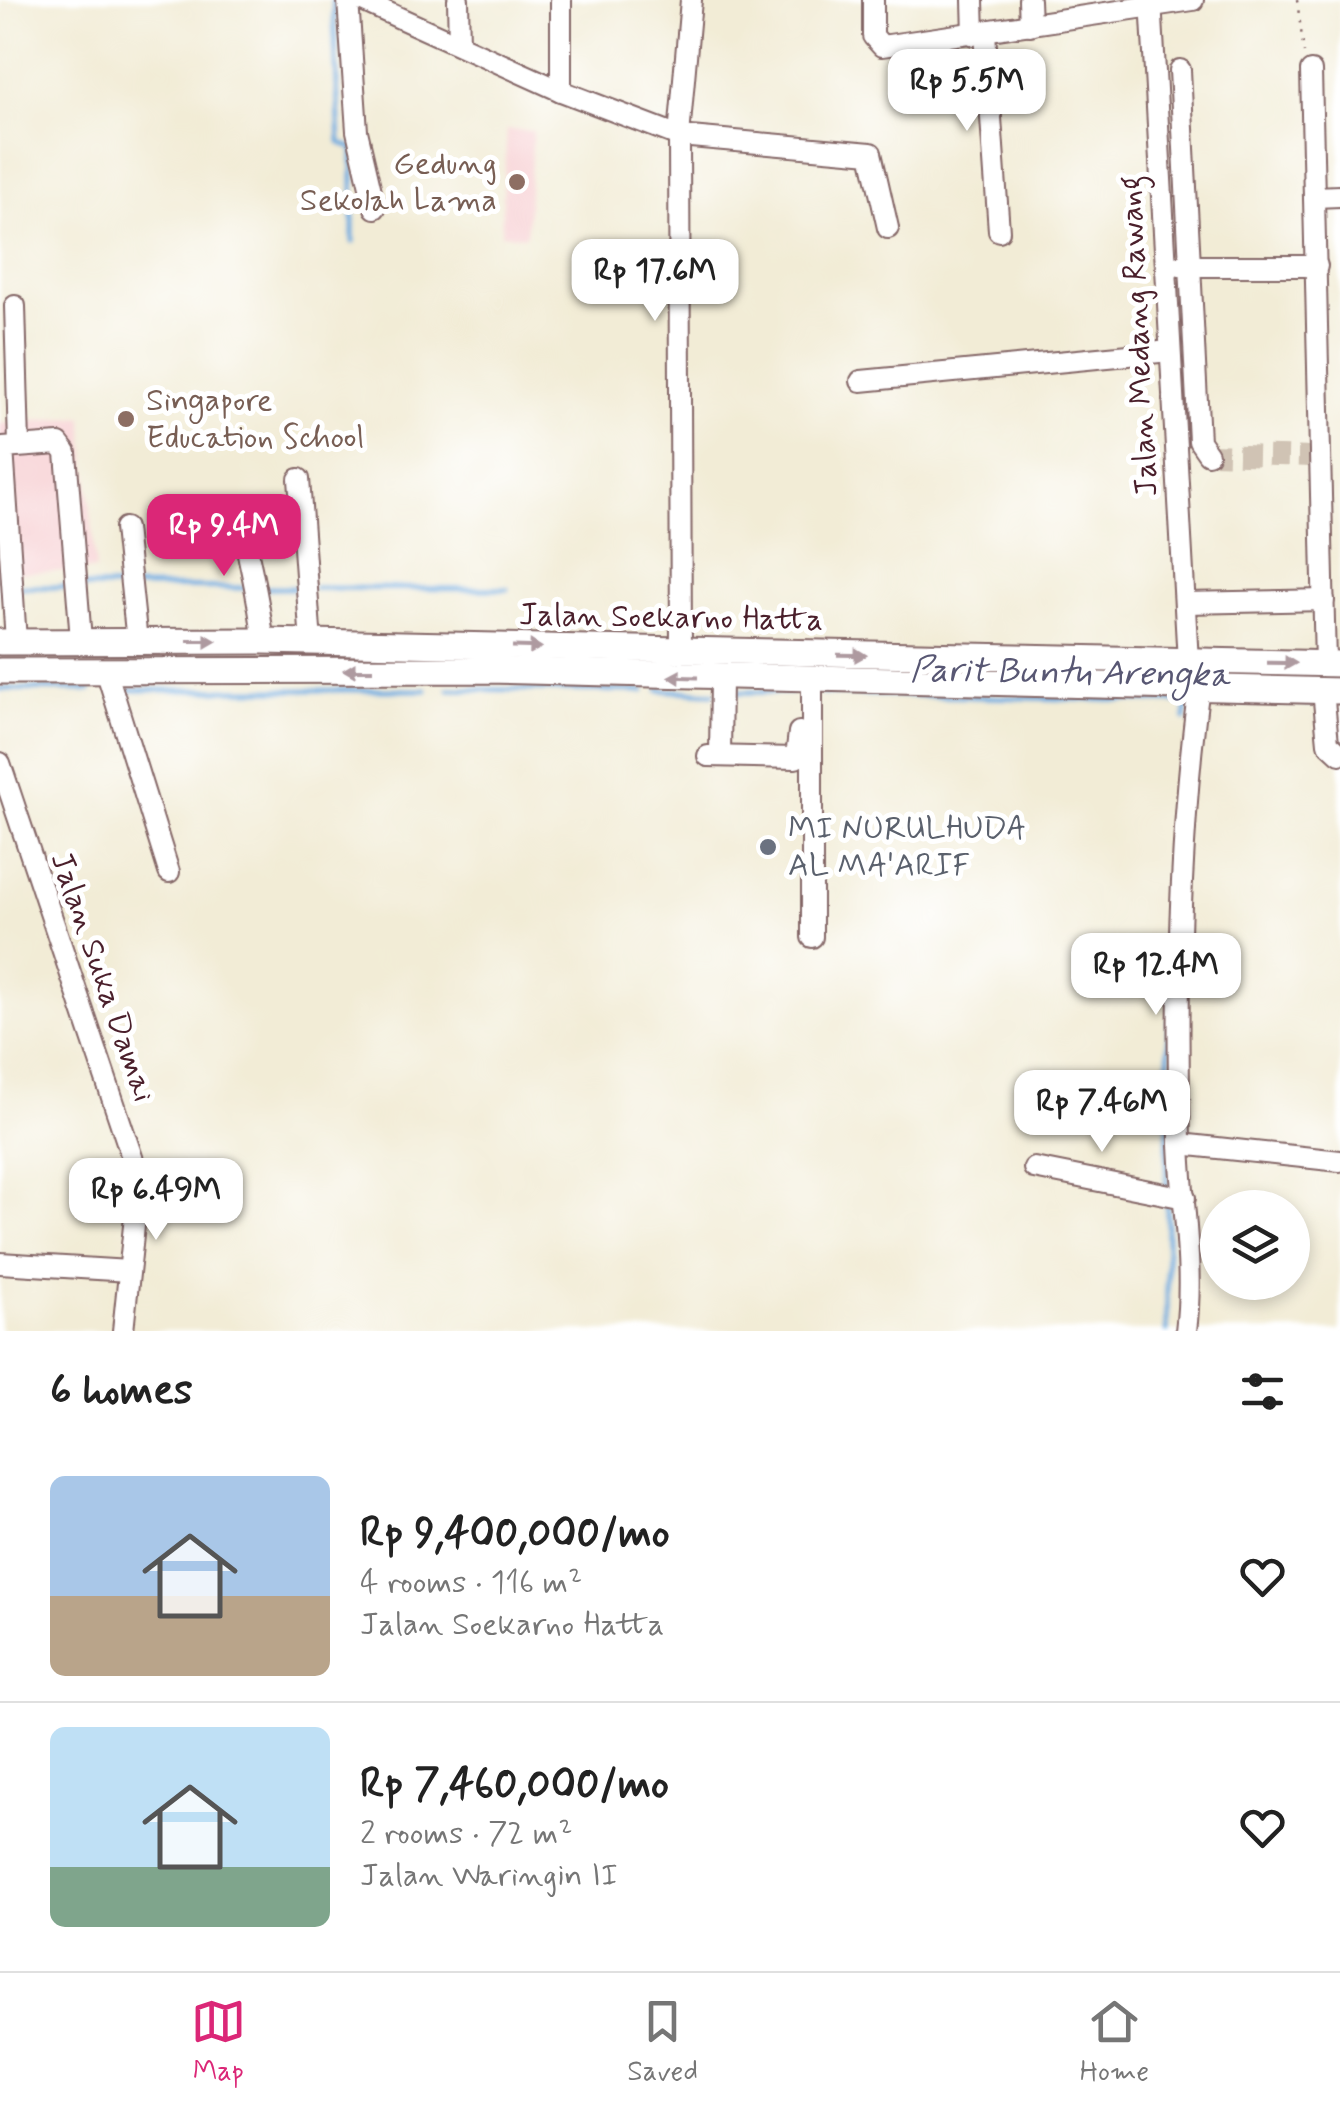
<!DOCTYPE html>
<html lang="en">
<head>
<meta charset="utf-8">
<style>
  :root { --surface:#fff; --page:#f2f2f2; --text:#222; --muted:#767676; --line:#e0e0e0; --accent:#db2777 }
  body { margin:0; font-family:Mynerve,sans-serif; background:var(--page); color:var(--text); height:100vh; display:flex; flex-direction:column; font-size:38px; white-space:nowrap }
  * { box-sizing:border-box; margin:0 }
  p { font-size:32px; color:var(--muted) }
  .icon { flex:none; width:55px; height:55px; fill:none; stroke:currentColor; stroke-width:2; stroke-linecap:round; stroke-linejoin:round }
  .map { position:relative; height:1331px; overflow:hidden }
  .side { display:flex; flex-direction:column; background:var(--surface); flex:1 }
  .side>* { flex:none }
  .buttons { position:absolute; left:1200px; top:1190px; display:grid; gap:20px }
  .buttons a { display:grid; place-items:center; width:110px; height:110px; border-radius:50%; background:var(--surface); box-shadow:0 5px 15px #0003; font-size:50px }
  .price { position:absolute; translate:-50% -85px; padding:0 22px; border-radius:20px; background:#fff; color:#222; font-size:32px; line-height:65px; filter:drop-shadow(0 2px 5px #0008) }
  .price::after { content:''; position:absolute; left:50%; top:60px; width:30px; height:22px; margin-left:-15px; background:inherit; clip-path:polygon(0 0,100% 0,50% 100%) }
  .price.on { background:var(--accent); color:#fff }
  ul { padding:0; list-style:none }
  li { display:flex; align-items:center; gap:30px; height:250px; padding:0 50px }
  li+li { border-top:2px solid var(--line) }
  li span { display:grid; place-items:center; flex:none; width:280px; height:200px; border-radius:15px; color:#555 }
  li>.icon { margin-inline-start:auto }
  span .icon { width:120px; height:120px; fill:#fffc; stroke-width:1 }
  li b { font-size:42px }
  h2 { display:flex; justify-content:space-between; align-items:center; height:120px; padding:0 50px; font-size:42px }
  .menu { display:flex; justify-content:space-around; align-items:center; height:140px; border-top:2px solid var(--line); background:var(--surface); font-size:28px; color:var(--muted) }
  .menu a { display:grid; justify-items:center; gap:5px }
  .menu .on { color:var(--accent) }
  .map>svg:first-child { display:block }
  .built { fill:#f7cfd2 }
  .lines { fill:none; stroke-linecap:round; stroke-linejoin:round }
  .stream { stroke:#6eace0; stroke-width:5 }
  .minor-tunnel { stroke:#d0c3b4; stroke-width:20; stroke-dasharray:20 10; stroke-linecap:butt }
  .minor-casing { stroke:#856767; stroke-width:24 }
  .major-casing { stroke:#856767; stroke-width:29 }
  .path { stroke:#856767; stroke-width:2.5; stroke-dasharray:2.5 8; stroke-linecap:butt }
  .minor { stroke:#fff; stroke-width:20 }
  .major { stroke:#fff; stroke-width:25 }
  .oneway { fill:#ae9aa0 }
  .education-dot { fill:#8d6e63; stroke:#fff; stroke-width:4 }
  .worship-dot { fill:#6b7280; stroke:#fff; stroke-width:4 }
  .labels { text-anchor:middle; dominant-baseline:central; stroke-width:10; stroke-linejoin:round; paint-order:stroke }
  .education-label { font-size:32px; fill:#785e54; stroke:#fff; text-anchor:end }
  .street-label { font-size:32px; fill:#4a1f2b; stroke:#fff }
  .worship-label { font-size:32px; fill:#5b616d; stroke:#fff; text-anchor:start }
  .water-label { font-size:35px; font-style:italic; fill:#585773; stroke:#fff }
</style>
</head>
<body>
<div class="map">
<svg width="1340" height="1331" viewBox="0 0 1340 1331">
  <rect width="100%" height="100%" fill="#fff"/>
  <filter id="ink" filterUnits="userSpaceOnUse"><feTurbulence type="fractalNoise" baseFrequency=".01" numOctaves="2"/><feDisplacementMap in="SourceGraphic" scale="20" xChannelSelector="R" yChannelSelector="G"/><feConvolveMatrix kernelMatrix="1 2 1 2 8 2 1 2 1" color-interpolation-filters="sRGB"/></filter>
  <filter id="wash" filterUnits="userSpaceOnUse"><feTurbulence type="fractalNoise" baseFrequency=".0048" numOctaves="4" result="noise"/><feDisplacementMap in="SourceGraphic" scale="40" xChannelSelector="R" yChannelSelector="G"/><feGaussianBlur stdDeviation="2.25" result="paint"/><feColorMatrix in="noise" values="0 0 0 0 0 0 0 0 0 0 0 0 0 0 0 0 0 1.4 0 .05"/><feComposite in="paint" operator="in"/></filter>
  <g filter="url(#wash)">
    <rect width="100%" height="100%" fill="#f2ecd6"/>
    <g class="built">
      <path d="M507 130 533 131 526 236 501 234Z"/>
      <path d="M83 417 96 570 0 573V424Z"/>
    </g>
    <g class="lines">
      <g class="stream">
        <path d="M333 0 340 143 353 148V242"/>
        <path d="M20 587H69"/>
        <path d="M80 587H124"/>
        <path d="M135 587 249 588"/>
        <path d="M260 588H304"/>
        <path d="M315 588 507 589"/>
        <path d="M0 689 90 690"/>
        <path d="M449 689 644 691"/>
        <path d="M129 690H426"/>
        <path d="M659 690 713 693"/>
        <path d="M730 692H790"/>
        <path d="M822 693 1189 702"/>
        <path d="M1200 702 1314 703"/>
        <path d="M1185 719 1187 702"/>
        <path d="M1167 1188 1169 1019"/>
        <path d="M1167 1331V1199"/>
      </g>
    </g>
  </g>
  <g filter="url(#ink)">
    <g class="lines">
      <path class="minor-tunnel" d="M1208 454 1312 457"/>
      <g class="minor-casing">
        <g id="minor">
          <path d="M348 0 357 131 375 208"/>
          <path d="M360 0 561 91 679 136 871 153 888 228"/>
          <path d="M458 0 459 43"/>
          <path d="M561 0V91"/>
          <path d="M873 0V36L882 46 1193 0"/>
          <path d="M973 0 974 35"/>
          <path d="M1029 0 1030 25"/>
          <path d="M1151 0 1188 662"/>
          <path d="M985 33 999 231"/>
          <path d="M1180 70 1199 441 1208 454"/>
          <path d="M1311 71 1325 664"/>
          <path d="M1314 197 1340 196"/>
          <path d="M1179 266H1317"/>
          <path d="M15 306 19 445"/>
          <path d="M861 381 1170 351"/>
          <path d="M299 479 311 644"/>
          <path d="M240 509C246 555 260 596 263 641"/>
          <path d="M125 528 137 642"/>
          <path d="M1186 603 1324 600"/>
          <path d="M16 641 3 448 59 444 66 453 81 640"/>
          <path d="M681 651 679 136 691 0"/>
          <path d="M106 670 169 872"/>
          <path d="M1323 690 1328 743 1340 754"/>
          <path d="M708 756 796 758 799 732"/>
          <path d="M720 756 721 678"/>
          <path d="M0 763 139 1178 123 1331"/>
          <path d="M812 937V679"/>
          <path d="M1180 1144 1340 1161"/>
          <path d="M1034 1168 1185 1198"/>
          <path d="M0 1263 129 1271"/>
          <path d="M1186 1331C1194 1266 1182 1206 1180 1142 1176 991 1179 836 1199 686"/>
        </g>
      </g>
      <g class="major-casing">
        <g id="major">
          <path d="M0 642 263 641 1340 664"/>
          <path d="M0 671 488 670 1340 691"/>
        </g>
      </g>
      <path class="path" d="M1297 0 1304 53"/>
      <use href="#minor" class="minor"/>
      <use href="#major" class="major"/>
    </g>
    <defs><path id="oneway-solid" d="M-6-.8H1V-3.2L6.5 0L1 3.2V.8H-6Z" transform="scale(2.5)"/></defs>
    <g class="oneway">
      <use href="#oneway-solid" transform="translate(202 641)"/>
      <use href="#oneway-solid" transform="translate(527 647) rotate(2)"/>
      <use href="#oneway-solid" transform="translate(852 655) rotate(1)"/>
      <use href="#oneway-solid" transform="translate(1282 663) rotate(1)"/>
      <use href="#oneway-solid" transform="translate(358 670) rotate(-180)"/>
      <use href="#oneway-solid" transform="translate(683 677) rotate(-178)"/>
    </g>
  </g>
  <g class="education-dot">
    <circle cx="517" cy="182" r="10"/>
    <circle cx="126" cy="419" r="10"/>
  </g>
  <circle class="worship-dot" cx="768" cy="847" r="10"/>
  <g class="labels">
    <g class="education-label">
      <text x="497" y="164">Gedung<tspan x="497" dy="37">Sekolah Lama</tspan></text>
      <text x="146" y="401" text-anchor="start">Singapore<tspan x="146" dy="37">Education School</tspan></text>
    </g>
    <g class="street-label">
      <text transform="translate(1139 336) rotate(-93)">Jalan Medang Rawang</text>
      <text transform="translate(671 618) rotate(1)">Jalan Soekarno Hatta</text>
      <text transform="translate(102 977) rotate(71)">Jalan Suka Damai</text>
    </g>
    <g class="worship-label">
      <text x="788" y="829">MI NURULHUDA<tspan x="788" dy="37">AL MA'ARIF</tspan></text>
    </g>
    <g class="water-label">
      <text transform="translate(1070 673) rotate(1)">Parit Buntu Arengka</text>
    </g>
  </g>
</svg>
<div class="buttons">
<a><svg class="icon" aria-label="layers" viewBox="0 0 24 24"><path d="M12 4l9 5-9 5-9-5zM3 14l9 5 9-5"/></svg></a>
</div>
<b class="price" style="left:967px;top:134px">Rp 5.5M</b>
<b class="price" style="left:655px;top:324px">Rp 17.6M</b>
<b class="price on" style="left:224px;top:579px">Rp 9.4M</b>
<b class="price" style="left:1156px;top:1018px">Rp 12.4M</b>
<b class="price" style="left:1102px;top:1155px">Rp 7.46M</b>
<b class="price" style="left:156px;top:1243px">Rp 6.49M</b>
</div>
<section class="side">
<h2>6 homes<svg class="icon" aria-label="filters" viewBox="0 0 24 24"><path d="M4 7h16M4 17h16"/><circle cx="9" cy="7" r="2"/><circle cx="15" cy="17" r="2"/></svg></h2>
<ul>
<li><span style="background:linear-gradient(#a9c7e8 60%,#b9a48a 0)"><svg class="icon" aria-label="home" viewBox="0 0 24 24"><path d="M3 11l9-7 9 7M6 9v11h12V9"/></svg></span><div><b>Rp 9,400,000/mo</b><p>4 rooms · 116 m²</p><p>Jalan Soekarno Hatta</p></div><svg class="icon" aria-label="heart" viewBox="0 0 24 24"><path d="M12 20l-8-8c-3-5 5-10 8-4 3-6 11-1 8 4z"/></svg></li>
<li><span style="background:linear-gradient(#bfe0f5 70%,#7fa58c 0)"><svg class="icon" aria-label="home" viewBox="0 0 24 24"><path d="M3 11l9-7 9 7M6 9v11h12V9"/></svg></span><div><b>Rp 7,460,000/mo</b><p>2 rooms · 72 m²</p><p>Jalan Waringin II</p></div><svg class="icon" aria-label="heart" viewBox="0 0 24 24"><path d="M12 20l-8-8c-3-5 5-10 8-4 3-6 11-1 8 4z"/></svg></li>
</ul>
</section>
<nav class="menu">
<a class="on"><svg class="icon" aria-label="map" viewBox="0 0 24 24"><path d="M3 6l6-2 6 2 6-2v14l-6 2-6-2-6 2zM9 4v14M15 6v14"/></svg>Map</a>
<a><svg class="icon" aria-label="saved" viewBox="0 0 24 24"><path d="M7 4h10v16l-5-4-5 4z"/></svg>Saved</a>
<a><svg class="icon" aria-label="home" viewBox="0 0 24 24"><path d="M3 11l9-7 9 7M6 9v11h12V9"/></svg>Home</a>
</nav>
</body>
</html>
